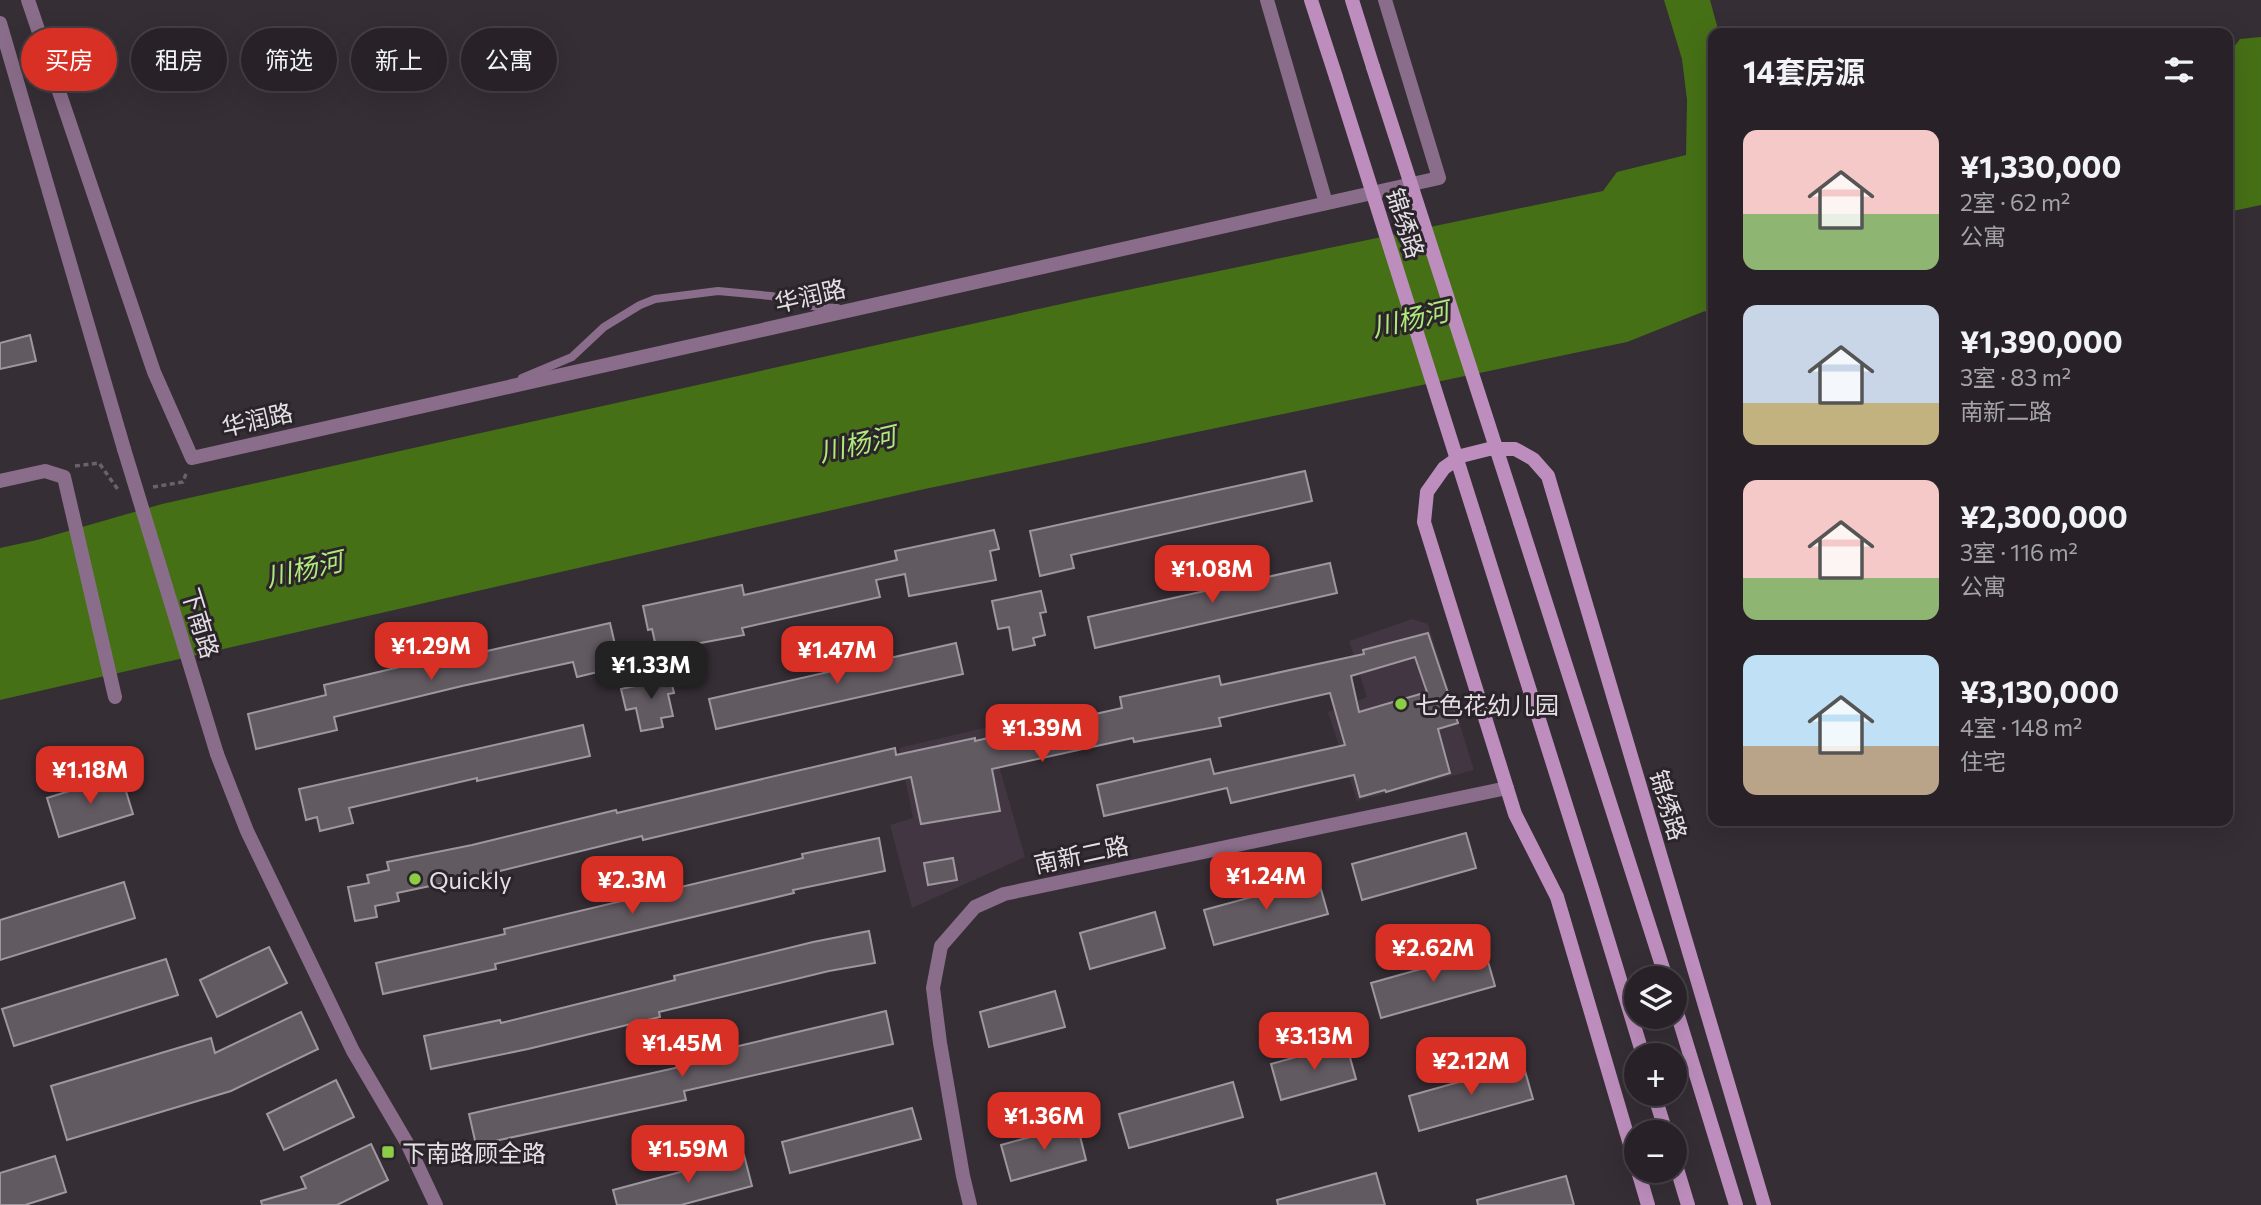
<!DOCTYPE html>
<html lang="zh">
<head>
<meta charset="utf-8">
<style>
  :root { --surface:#282228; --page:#302a30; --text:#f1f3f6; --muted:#a5a4a8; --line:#443f45; --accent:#d93025 }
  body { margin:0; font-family:Commissioner,"Noto Sans SC",sans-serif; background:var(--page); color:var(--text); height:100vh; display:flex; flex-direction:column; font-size:26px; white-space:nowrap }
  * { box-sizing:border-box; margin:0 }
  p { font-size:23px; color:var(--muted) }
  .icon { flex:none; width:38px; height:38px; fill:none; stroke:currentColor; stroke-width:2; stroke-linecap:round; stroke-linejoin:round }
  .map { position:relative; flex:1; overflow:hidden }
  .side { position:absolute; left:1708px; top:28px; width:525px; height:798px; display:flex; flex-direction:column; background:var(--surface); border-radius:14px; box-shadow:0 7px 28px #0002,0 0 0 2px var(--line) }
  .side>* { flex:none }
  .hud { position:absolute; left:21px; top:28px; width:665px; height:63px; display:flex; gap:14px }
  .tools { position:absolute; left:1624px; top:966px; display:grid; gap:14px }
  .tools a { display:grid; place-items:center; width:63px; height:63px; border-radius:50%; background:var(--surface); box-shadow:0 7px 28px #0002,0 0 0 2px var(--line); font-size:35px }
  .price { position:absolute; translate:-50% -60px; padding:0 16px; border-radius:14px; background:var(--accent); color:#fff; font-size:23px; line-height:46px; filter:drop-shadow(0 2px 4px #0008) }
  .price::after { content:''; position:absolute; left:50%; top:42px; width:21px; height:16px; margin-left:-10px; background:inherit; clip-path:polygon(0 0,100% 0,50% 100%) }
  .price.on { background:#222; color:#fff }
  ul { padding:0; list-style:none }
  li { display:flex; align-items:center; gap:21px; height:175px; padding:0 35px }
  li span { display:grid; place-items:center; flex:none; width:196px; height:140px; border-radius:14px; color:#555 }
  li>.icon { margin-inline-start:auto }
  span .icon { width:84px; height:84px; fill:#fffc; stroke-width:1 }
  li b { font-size:30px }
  h2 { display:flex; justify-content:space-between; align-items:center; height:84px; padding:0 35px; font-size:30px }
  .tag { padding:0 24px; border-radius:32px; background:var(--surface); box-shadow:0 7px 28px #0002,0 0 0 2px var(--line); font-size:24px; line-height:63px }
  .tag.on { background:var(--accent); color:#fff }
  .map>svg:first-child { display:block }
  .built { fill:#413641 }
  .water { fill:#467016 }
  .building { fill:#615a61; stroke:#9f979f; stroke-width:2; fill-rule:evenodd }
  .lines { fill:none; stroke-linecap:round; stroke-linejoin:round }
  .path { stroke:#696369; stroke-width:3.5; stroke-dasharray:5 3.5; stroke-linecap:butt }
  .service { stroke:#8a6d8a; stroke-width:8 }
  .minor { stroke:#8a6d8a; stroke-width:14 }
  .tertiary { stroke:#8a6d8a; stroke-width:14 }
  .secondary { stroke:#bd8ebd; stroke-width:14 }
  .tertiary-bridge { stroke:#8a6d8a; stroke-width:14 }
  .secondary-bridge { stroke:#bd8ebd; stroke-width:14 }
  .poi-dot { fill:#8bce46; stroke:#2b242b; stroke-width:2.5 }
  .labels { text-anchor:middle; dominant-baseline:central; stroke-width:6; stroke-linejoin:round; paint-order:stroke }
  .street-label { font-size:24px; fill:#e3dfe3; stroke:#2b242b }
  .poi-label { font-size:24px; fill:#e3dfe3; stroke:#2b242b; text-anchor:start }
  .water-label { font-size:26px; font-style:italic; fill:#afeb7a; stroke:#2b242b }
</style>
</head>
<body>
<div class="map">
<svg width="2261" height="1205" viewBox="0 0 2261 1205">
  <rect width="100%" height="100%" fill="#352e35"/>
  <g class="built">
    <path d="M1412 619 1428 624 1474 770 1357 801 1328 712 1367 697 1349 641Z"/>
    <path d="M988 727 1025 857 912 908 890 825 913 818 899 748Z"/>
  </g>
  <g class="water">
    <path d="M1664 0H1710L1719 33H1713V321L1705 311 1627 342 920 490 0 700V548L37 540 162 504 1084 299 1603 191 1617 172 1686 155 1687 100 1682 59Z"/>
    <path d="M2261 37V205L2228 212V55L2240 39Z"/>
  </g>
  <g class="building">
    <path d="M30 335 36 361 0 369V343Z"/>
    <path d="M1305 471 1312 501 1071 555 1074 568 1040 576 1030 531Z"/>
    <path d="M994 530 999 549 990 551 996 580 909 596 905 574 876 580 880 597 742 628 744 635 657 651 652 629 648 630 643 606 742 585 744 595 897 560 895 551Z"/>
    <path d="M1330 563 1337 593 1095 648 1088 617Z"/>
    <path d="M1041 591 1046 612 1040 613 1045 635 1033 638 1035 645 1013 650 1009 627 998 629 992 601Z"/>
    <path d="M610 623 617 653 607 656 610 669 577 677 573 662 462 686 334 717 337 730 256 749 248 714 326 695 324 685 433 659 434 663Z"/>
    <path d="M1428 633 1458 723 1438 729 1450 773 1386 792 1385 790 1360 797 1354 775 1231 803 1227 788 1104 816 1097 785 1210 759 1214 774 1345 745 1330 693 1219 718 1221 726 1134 742 1133 738 992 769 1000 811 921 824 911 777 643 840 642 836 492 873 397 893 399 901 375 906 377 917 355 921 348 887 369 883 367 875 389 870 387 862 472 845 616 810 617 813 895 748 896 755 975 738V741L1122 708 1120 697 1219 676 1221 685 1364 654 1363 650ZM1415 657 1427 692 1359 712 1351 676Z"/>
    <path d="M956 643 963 674 716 729 709 699Z"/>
    <path d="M669 672 674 693 668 694 673 716 661 718 663 727 641 731 636 708 626 710 621 689 649 683 647 677Z"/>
    <path d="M583 725 590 756 477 781V778L349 808 353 823 320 831 317 817 306 820 299 789Z"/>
    <path d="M121 775 133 814 59 837 47 798Z"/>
    <path d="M1466 833 1476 868 1362 900 1352 864Z"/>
    <path d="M879 838 885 871 793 890 794 893 495 964 496 969 383 994 376 963 505 934 504 929 803 858 802 854Z"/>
    <path d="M953 858 957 880 928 885 924 863Z"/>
    <path d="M1318 879 1328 914 1214 945 1204 910Z"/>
    <path d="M124 882 135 918 0 960V920Z"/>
    <path d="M1155 912 1165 948 1090 969 1080 933Z"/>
    <path d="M869 931 875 963 829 971 659 1012 660 1017 528 1049 431 1069 424 1036 500 1020 501 1023 675 980 674 976 813 942Z"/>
    <path d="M269 947 287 983 217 1017 200 980Z"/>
    <path d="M1485 951 1495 986 1381 1018 1371 983Z"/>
    <path d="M166 959 178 995 14 1046 2 1009Z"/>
    <path d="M1055 991 1065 1027 989 1047 980 1012Z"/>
    <path d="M886 1011 893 1044 684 1091 686 1100 476 1145 469 1114 693 1064 692 1057Z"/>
    <path d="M301 1012 318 1049 231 1091 67 1140 51 1086 211 1038 215 1053Z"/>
    <path d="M1346 1043 1356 1079 1281 1100 1271 1064Z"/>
    <path d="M1523 1064 1533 1099 1419 1131 1409 1096Z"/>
    <path d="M336 1080 354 1117 284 1150 267 1114Z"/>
    <path d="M1233 1082 1243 1117 1129 1148 1119 1114Z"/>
    <path d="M912 1108 921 1139 790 1173 782 1142Z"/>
    <path d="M1077 1124 1086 1160 1011 1181 1001 1145Z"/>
    <path d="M371 1144 388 1180 337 1205H262L261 1201 306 1188 301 1177Z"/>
    <path d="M744 1155 752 1186 681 1205H617L613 1190Z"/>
    <path d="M55 1156 66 1192 25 1205H0V1173Z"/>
    <path d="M1376 1173 1385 1205H1278L1277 1200Z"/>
    <path d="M1566 1176 1574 1205H1478L1477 1200Z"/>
  </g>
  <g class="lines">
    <g class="path">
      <path d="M75 466 99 463 119 491"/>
      <path d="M153 487 183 482 187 471"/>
    </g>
    <path class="service" d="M522 378 572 357 604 327 640 305 655 299 718 291 771 296 817 307 837 308"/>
    <g class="minor">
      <path d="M28 0 154 372 192 458 1439 178 1385 0"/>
      <path d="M1267 0 1326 203"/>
      <path d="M0 481 45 471 64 477 115 697"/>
      <path d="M970 1205 963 1176 940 1043 933 988 941 946 975 907 1004 894 1507 788"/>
    </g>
    <g class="tertiary">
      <path d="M0 23 124 449"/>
      <path d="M217 754 247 831 353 1051 407 1143 436 1205"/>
    </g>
    <g class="secondary">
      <path d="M1311 0 1336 77"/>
      <path d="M1352 0 1373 67"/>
      <path d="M1520 522 1666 978"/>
      <path d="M1479 529 1593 891 1643 1055"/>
      <path d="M1675 1006 1736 1205"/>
      <path d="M1654 1094 1666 1132"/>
      <path d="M1675 1162 1688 1205"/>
      <path d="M1636 1165 1557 897 1515 814 1424 522 1427 492 1444 468 1461 456 1489 449H1515L1533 459 1548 476 1764 1205"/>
      <path d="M1638 1171 1648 1205"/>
    </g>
    <path class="tertiary-bridge" d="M124 449 217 754"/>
    <g class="secondary-bridge">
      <path d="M1373 67 1520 522"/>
      <path d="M1336 77 1479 529"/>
    </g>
  </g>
  <g class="poi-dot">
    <circle cx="1401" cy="704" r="7"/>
    <circle cx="415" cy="879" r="7"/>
    <rect x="381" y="1145" width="14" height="14" rx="3.5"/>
  </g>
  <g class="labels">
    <g class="street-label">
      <text transform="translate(1406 223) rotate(72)">锦绣路</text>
      <text transform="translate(810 295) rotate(-13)">华润路</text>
      <text transform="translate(257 419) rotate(-13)">华润路</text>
      <text transform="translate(201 623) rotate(73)">下南路</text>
      <text transform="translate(1669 805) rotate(73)">锦绣路</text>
      <text transform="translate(1081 854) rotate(-12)">南新二路</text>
    </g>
    <g class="poi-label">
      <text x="1415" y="704">七色花幼儿园</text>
      <text x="429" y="879">Quickly</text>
      <text x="402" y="1152">下南路顾全路</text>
    </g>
    <g class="water-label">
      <text transform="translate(1410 318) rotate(-13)">川杨河</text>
      <text transform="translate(857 443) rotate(-13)">川杨河</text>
      <text transform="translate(304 568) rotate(-13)">川杨河</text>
    </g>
  </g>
</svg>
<div class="tools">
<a><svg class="icon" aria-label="layers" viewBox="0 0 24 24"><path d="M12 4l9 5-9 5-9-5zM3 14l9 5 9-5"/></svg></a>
<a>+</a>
<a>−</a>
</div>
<b class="price" style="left:1212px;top:605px">¥1.08M</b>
<b class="price" style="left:431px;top:682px">¥1.29M</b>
<b class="price" style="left:837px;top:686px">¥1.47M</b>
<b class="price on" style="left:651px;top:701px">¥1.33M</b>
<b class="price" style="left:1042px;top:764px">¥1.39M</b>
<b class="price" style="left:90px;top:806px">¥1.18M</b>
<b class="price" style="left:1266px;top:912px">¥1.24M</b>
<b class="price" style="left:632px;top:916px">¥2.3M</b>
<b class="price" style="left:1433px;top:984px">¥2.62M</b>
<b class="price" style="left:1314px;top:1072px">¥3.13M</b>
<b class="price" style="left:682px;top:1079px">¥1.45M</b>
<b class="price" style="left:1471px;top:1097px">¥2.12M</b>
<b class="price" style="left:1044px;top:1152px">¥1.36M</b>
<b class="price" style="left:688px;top:1185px">¥1.59M</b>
<div class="hud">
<a class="tag on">买房</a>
<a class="tag">租房</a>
<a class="tag">筛选</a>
<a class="tag">新上</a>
<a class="tag">公寓</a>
</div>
<section class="side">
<h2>14套房源<svg class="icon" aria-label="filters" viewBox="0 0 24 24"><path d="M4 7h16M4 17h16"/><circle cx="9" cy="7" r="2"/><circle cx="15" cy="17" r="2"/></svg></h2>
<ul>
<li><span style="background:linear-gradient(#f6c9c9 60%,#8fb573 0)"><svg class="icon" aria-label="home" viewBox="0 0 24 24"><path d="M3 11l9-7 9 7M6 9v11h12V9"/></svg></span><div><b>¥1,330,000</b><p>2室 · 62 m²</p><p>公寓</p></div></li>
<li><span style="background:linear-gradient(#c9d6e8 70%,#c2b280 0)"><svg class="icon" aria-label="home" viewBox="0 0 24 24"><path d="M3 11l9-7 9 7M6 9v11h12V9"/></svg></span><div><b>¥1,390,000</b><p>3室 · 83 m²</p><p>南新二路</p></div></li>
<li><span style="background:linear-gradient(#f6c9c9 70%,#8fb573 0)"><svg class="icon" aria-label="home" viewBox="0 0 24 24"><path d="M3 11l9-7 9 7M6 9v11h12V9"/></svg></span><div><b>¥2,300,000</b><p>3室 · 116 m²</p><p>公寓</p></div></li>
<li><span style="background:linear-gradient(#bfe0f5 65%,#b9a48a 0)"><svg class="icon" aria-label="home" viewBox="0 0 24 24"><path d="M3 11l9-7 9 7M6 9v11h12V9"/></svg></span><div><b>¥3,130,000</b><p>4室 · 148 m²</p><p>住宅</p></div></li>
</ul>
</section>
</div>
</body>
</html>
